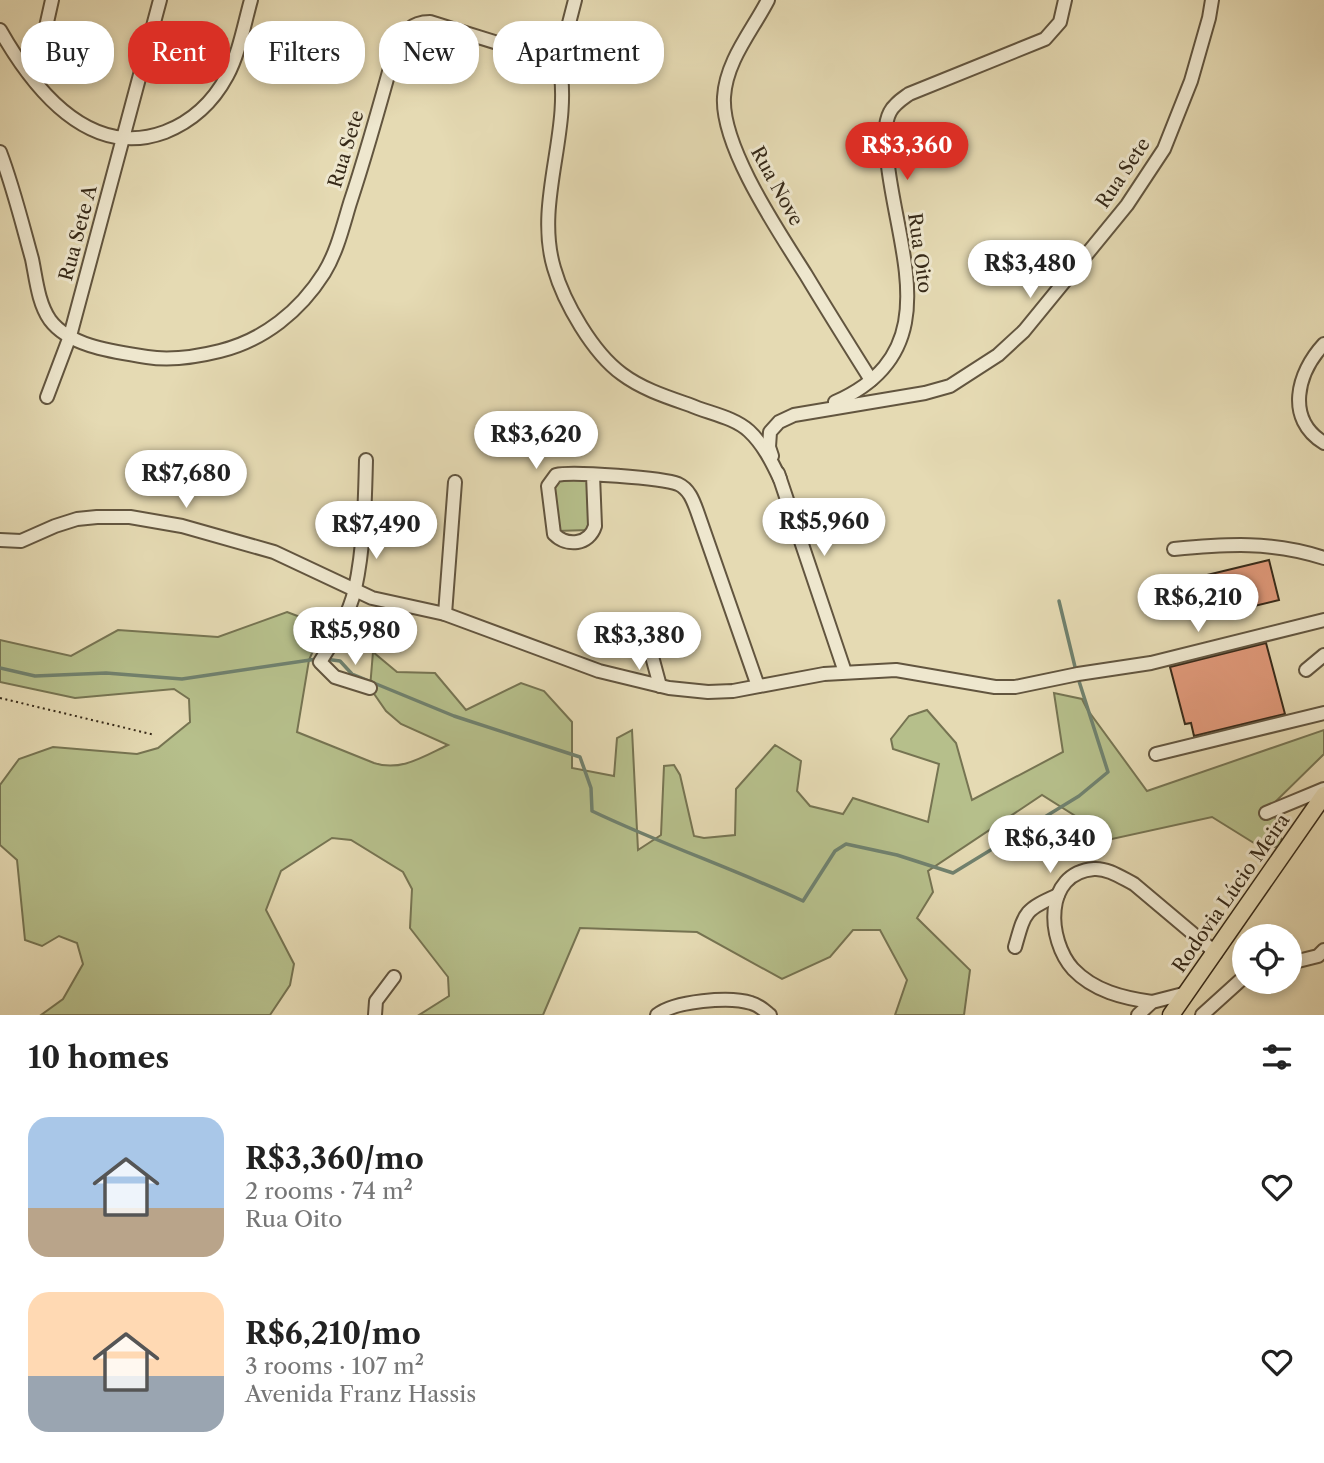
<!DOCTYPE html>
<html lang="en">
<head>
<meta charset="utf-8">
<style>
  :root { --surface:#fff; --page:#f6f6f6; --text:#222; --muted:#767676; --accent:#d93025 }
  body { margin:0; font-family:"Libre Caslon Text",serif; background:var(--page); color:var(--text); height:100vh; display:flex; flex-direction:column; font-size:26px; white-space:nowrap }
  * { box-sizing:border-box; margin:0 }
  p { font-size:23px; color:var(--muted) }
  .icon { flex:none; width:38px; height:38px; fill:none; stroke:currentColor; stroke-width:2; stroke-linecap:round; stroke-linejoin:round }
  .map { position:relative; height:1015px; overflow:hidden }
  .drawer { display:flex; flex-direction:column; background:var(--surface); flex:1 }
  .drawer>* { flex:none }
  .guide { position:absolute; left:21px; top:21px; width:700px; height:63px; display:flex; gap:14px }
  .controls { position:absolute; left:1232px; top:924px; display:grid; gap:14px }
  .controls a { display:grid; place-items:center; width:70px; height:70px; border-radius:50%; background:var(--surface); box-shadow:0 4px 10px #0003; font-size:35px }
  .price { position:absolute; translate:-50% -60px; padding:0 16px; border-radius:24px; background:#fff; color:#222; font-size:23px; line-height:46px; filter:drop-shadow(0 2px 4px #0008) }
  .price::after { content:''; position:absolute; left:50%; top:42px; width:21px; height:16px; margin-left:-10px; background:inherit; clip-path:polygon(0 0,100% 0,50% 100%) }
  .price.current { background:var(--accent); color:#fff }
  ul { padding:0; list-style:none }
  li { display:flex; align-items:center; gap:21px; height:175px; padding:0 28px }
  li span { display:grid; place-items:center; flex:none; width:196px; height:140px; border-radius:21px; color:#555 }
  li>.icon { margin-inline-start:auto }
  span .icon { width:84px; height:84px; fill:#fffc; stroke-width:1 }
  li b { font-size:30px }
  h2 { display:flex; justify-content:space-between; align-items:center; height:84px; padding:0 28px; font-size:30px }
  .pill { padding:0 24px; border-radius:28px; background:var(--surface); box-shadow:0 4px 10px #0003; font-size:24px; line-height:63px }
  .pill.current { background:var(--accent); color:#fff }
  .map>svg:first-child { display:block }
  .green { fill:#b6bf8b; stroke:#767452; stroke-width:2 }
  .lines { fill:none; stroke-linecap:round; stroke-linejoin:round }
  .stream { stroke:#70816e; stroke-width:3.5 }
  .building { fill:#e1997a; stroke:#362918; stroke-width:2 }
  .minor-casing { stroke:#62553f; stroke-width:16 }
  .major-casing { stroke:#362918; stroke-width:19 }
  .path { stroke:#362918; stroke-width:2; stroke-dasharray:2 3.5; stroke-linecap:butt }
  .minor { stroke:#eee7ce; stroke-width:12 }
  .major { stroke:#e5dab3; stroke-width:16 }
  .labels { text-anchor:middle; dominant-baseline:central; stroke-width:6; stroke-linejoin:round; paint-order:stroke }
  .street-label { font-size:19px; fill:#362918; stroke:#eee7ce }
</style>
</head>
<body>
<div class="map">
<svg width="1324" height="1015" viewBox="0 0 1324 1015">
  <rect width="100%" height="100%" fill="#e5dab3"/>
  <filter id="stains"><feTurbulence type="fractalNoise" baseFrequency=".00286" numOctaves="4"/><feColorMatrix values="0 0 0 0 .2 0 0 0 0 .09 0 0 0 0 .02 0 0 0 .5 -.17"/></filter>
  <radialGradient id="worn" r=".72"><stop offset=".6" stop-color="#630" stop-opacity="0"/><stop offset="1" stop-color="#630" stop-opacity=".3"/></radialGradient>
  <g class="green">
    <path d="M587 478 589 530 556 531 553 480Z"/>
    <path d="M287 612 324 626 309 660 297 732 374 763C401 772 424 756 448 745L401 724 386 711 370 688 373 652 397 672 435 673 466 710 521 683 544 691 572 722V768L614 776 617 738 632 730 638 850 661 835 664 766 674 765 680 775 694 836 704 838 735 835 736 789 775 745 801 761 797 791 810 806 843 814 853 798 928 822 939 764 893 749 891 739 909 716 927 710 956 743 972 800 1063 752 1054 693 1082 699 1087 709 1147 791 1324 730V754L1272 805 1283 846 1262 848 1212 817 1112 839 1042 795 928 871 933 892 917 918 970 970 964 1015H895L907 980 880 930H853L830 957 782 979 697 932 580 928 543 1015H419L449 996 448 977 410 928 412 889 403 872 351 840 332 838 281 871 266 910 294 964 290 985 270 1015H41L63 999 83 964 77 943 59 936 42 946 25 940 17 860 0 845V785L19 759 53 747 137 754 158 748 190 722 189 699 174 689 75 698 0 682V640L71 656 118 630 218 637Z"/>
  </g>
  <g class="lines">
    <g class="stream">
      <path d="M1059 601 1076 671"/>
      <path d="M325 659 340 661 352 674 454 716 580 757 591 788 592 811C661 844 734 869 803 901L835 851 846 844 897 855 953 873 1079 796 1108 772 1078 678"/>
      <path d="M0 668 35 676 106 673 182 679 317 659"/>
    </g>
  </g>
  <g class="building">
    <path d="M1269 560 1279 600 1217 615 1207 575Z"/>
    <path d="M1266 643 1285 714 1194 736 1191 723 1185 724 1170 667Z"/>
  </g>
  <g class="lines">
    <g class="minor-casing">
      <g id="minor">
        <path d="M768 0C752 31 726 61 724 97 721 147 779 232 806 275 827 310 849 345 871 380"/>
        <path d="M0 30C33 88 89 160 165 132 193 121 213 102 227 76 239 54 244 25 251 0"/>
        <path d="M559 62 575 0"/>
        <path d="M34 80 52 0"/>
        <path d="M0 152C13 186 22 223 32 259 36 278 38 303 50 320 70 347 116 352 147 357 172 361 196 357 220 351 264 340 300 311 324 273 337 252 343 226 350 203 367 152 381 101 395 50 402 33 411 22 430 22L559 62C573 130 534 201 554 268 564 303 593 353 622 374 642 389 667 397 690 405 708 413 734 417 749 431 763 444 772 462 780 479"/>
        <path d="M1324 344C1297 373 1285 419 1324 443"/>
        <path d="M47 397 70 336 160 0"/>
        <path d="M835 402C946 353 899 256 888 166 887 150 882 127 890 112 894 104 902 99 909 94L1045 39 1060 22 1065 0"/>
        <path d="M772 456 769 447 770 432 779 422 794 415 925 393 950 386 998 355 1024 331 1127 205 1164 149 1191 81 1209 18 1212 0"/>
        <path d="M366 460C365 502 364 548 355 589 349 615 334 640 320 662L335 677 370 688"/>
        <path d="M778 473 845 672"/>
        <path d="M593 475 595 526C589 545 567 547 554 534L548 486 556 475C572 471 663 478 678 484 689 489 693 500 697 511L758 686"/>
        <path d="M0 540 21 541 55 526 77 519 97 517H130L182 526 274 552 372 598 445 614 599 671 669 688 708 692 733 691 824 674 896 670 995 687H1015L1078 674 1151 663 1324 620"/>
        <path d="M1174 549C1227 544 1272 541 1324 558"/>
        <path d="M445 614 455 482"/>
        <path d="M650 649 660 686"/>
        <path d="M1306 670 1324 655"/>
        <path d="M1156 754 1324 713"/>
        <path d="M1266 813 1324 789"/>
        <path d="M1015 947C1025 912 1024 910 1058 895"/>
        <path d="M1290 963 1318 956 1324 950"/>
        <path d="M1152 1002C1123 998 1094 991 1073 969 1047 940 1043 873 1094 869 1108 868 1122 878 1134 884L1216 953"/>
        <path d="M375 1015 376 1001 394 977"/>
        <path d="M657 1015C674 1001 730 996 751 1003 759 1005 764 1010 770 1015"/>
        <path d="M1138 1015 1152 1002 1187 993"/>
        <path d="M1202 1015 1244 977"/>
      </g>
    </g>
    <g class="major-casing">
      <path id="major" d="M1171 1015 1324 795"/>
    </g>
    <path class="path" d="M0 698 155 735"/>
    <use href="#minor" class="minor"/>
    <use href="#major" class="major"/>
  </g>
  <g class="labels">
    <g class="street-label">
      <text transform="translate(346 149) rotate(-73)">Rua Sete</text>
      <text transform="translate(1123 173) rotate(-56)">Rua Sete</text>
      <text transform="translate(777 186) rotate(61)">Rua Nove</text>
      <text transform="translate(78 233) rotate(-75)">Rua Sete A</text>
      <text transform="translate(920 253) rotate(82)">Rua Oito</text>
      <text transform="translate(1231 893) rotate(-55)">Rodovia Lúcio Meira</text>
    </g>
  </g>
  <rect width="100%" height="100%" filter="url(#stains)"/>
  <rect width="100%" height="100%" fill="url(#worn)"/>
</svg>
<div class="controls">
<a><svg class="icon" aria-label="locate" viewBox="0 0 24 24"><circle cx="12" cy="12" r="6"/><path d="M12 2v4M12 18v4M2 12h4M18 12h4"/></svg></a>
</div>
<b class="price current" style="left:907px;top:182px">R$3,360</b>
<b class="price" style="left:1030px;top:300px">R$3,480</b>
<b class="price" style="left:536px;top:471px">R$3,620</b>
<b class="price" style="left:186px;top:510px">R$7,680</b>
<b class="price" style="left:824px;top:558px">R$5,960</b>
<b class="price" style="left:376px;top:561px">R$7,490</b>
<b class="price" style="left:1198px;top:634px">R$6,210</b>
<b class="price" style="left:355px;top:667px">R$5,980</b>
<b class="price" style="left:639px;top:672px">R$3,380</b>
<b class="price" style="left:1050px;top:875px">R$6,340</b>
<div class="guide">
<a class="pill">Buy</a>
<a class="pill current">Rent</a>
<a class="pill">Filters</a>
<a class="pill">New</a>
<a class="pill">Apartment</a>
</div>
</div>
<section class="drawer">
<h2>10 homes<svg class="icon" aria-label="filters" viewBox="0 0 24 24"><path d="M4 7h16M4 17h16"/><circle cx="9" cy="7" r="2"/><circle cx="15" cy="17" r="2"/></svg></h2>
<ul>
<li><span style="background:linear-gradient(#a9c7e8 65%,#b9a48a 0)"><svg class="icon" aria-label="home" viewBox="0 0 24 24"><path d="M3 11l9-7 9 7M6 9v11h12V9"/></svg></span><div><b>R$3,360/mo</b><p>2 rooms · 74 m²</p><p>Rua Oito</p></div><svg class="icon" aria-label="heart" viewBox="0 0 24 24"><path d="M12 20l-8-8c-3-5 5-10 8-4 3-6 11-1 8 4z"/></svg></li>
<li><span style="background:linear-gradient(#ffd9b3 60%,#9aa5b1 0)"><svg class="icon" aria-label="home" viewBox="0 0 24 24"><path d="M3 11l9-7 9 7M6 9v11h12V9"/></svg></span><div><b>R$6,210/mo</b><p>3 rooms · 107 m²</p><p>Avenida Franz Hassis</p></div><svg class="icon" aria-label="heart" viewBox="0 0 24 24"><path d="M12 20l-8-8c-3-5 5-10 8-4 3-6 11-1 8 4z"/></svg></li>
</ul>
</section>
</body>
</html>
